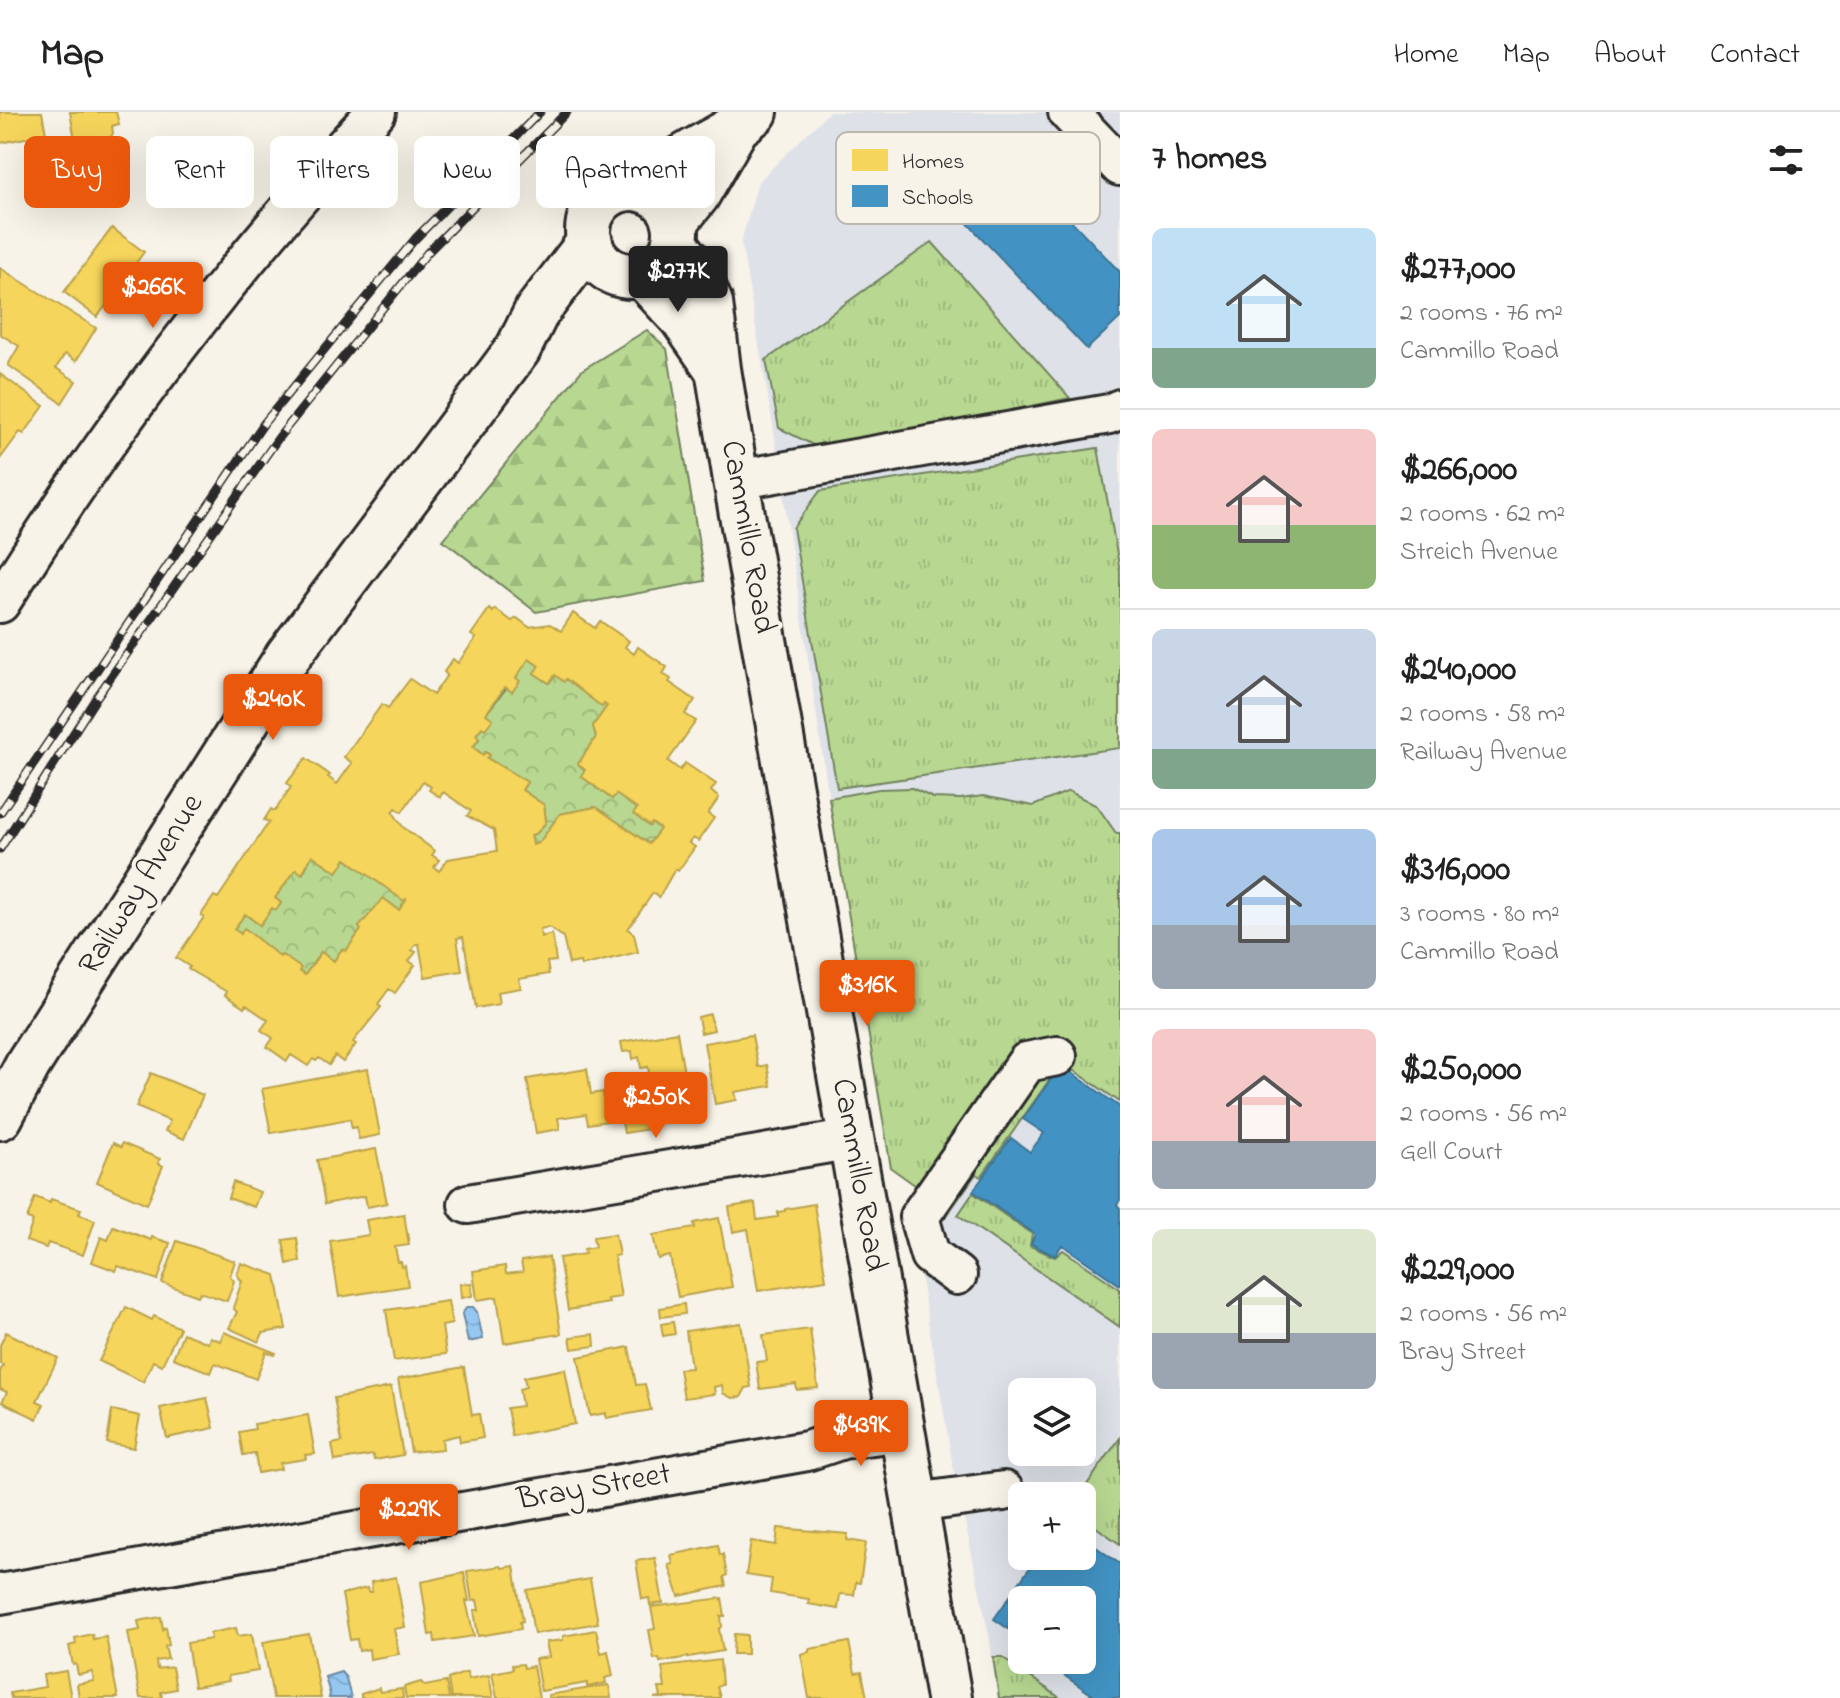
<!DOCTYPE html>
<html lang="en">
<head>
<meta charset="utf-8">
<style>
  :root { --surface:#fff; --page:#f6f6f6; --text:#222; --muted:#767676; --line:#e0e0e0; --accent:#ea580c }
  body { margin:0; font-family:"Indie Flower",sans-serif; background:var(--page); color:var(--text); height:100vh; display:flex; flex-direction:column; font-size:30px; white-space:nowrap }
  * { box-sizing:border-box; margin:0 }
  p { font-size:26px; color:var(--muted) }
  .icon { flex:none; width:44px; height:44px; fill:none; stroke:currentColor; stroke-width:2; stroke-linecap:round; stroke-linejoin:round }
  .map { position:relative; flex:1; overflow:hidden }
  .side { display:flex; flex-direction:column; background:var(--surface); width:720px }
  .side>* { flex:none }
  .guide { position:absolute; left:24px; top:24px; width:760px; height:72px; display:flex; gap:16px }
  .tools { position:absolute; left:1008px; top:1266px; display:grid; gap:16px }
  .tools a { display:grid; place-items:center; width:88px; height:88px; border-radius:12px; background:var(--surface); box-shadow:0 8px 32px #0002; font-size:40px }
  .price { position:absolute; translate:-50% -68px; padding:0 18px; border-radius:8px; background:var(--accent); color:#fff; font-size:26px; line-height:52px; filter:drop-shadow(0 2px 4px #0008) }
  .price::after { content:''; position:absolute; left:50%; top:48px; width:24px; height:18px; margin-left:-12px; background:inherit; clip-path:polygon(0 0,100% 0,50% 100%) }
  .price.on { background:#222; color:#fff }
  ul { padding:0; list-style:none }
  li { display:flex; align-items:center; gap:24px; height:200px; padding:0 32px }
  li+li { border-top:2px solid var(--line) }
  li span { display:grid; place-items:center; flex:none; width:224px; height:160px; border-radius:12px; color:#555 }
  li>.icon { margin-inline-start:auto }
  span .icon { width:96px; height:96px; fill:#fffc; stroke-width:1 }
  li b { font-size:34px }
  h2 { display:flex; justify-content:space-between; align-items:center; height:96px; padding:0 32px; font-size:34px }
  .pill { padding:0 28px; border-radius:12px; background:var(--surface); box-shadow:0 8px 32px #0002; font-size:28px; line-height:72px }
  .pill.on { background:var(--accent); color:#fff }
  header { display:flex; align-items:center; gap:48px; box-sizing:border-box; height:112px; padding:0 40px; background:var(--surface); border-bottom:2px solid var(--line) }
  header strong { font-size:38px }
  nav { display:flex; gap:44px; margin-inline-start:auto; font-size:28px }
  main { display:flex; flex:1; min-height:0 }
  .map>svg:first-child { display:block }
  .built { fill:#dee2e8; fill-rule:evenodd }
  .grass { fill:url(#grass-tufts); stroke:#72825e; stroke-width:2 }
  .forest { fill:url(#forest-firs); stroke:#72825e; stroke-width:2 }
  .park { fill:url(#park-crowns); stroke:#72825e; stroke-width:2 }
  .water { fill:url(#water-waves); stroke:#6b89a2; stroke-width:2 }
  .homes { fill:#f6d55c; stroke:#b9a24d; stroke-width:2; fill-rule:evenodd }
  .schools { fill:#4393c3; stroke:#3c7495; stroke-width:2 }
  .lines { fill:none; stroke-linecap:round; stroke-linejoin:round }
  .minor-casing { stroke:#2b2b2b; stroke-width:44 }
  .major-casing { stroke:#2b2b2b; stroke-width:50 }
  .minor { stroke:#f7f3e8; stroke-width:38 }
  .major { stroke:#f7f3e8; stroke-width:44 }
  .rail-casing { stroke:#2b2b2b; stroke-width:9 }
  .rail { stroke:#f7f3e8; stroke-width:6; stroke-dasharray:18; stroke-linecap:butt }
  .labels { text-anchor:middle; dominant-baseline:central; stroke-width:8; stroke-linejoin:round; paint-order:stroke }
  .street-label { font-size:32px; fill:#2b2b2b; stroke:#f7f3e8 }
  .key { fill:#f7f3e8; stroke:#bab7af; stroke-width:2 }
  .key-label { font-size:22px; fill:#2b2b2b }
</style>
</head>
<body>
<header>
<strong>Map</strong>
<nav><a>Home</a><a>Map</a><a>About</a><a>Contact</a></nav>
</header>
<main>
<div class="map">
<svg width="1120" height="1586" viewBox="0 0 1120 1586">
  <defs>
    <pattern id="grass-tufts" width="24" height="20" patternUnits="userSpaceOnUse" patternTransform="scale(2)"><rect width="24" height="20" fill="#b8d891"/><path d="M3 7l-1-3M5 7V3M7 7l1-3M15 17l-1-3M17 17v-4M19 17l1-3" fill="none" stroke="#9eba7d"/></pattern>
    <pattern id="forest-firs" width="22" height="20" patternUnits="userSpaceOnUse" patternTransform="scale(2)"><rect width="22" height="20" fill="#b8d891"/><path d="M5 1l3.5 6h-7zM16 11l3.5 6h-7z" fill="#9eba7d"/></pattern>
    <pattern id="park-crowns" width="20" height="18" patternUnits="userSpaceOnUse" patternTransform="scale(2)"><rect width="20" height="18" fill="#b8d891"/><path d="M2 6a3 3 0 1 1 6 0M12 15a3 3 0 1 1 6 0" fill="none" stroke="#9eba7d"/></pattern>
    <pattern id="water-waves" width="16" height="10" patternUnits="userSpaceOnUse" patternTransform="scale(2)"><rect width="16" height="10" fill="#95c7f1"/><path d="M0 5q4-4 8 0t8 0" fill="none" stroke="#81abcf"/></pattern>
  </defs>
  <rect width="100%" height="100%" fill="#f7f3e8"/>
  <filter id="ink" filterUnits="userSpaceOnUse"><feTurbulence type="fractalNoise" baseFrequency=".0125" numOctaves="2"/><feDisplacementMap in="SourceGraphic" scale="16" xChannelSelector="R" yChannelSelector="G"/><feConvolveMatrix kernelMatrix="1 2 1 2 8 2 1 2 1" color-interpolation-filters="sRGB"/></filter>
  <g filter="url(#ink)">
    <path class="built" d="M829 0H1120V1586H998L989 1523 953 1354 910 1104 926 1081 891 1056 829 686 774 320 741 130 758 70ZM1022 1280H1082V1340H1022ZM1022 1384H1082V1444H1022ZM1022 1488H1082V1548H1022Z"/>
    <g class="grass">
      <path d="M932 130 1070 286 821 337 779 316 766 248Z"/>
      <path d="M1098 336 1120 459V636L837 676 793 416 820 379Z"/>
      <path d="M912 676 933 686 960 687 983 684 1033 694 1069 679 1097 694 1116 721H1120V990L1062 950 981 1065 976 1062 945 1106 932 1115 1059 933 926 1081 891 1056 829 686 879 677Z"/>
      <path d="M973 1081 1032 1122 1030 1134 1055 1145 1063 1138 1120 1177V1215L958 1103Z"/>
      <path d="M1120 1326V1432L1082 1405V1384H1079Z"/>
      <path d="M993 1545H1002L1060 1586H999Z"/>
    </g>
    <path class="forest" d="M647 218 667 237 705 469 536 500 443 428 582 258Z"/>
    <g class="park">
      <path d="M529 547 539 554 534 561 549 571 555 563 564 569 566 567 601 594 604 592 607 594 593 614 596 625 578 652 585 658 581 664 612 687 616 682 637 697 634 702 649 714 652 711 660 717 649 732 596 695 560 702 539 731 533 733 531 723 537 721 546 710 544 693 522 678 527 670 487 646 489 643 486 640 483 643 473 635 479 627 476 623 482 615 485 617 492 607 486 602Z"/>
      <path d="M312 743 337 760 346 747 404 788 407 786 399 798 384 787 359 815 361 818 346 839 342 837 334 849 321 840 305 863 299 859 300 856 282 843 280 845 245 817 241 822 234 817 245 802 260 813 272 796 276 798 281 791 275 786 296 757 303 761Z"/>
    </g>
    <g class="water">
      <path d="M467 1195H473L477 1200 483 1227 468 1230 462 1202Z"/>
      <path d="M341 1560 346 1566 351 1586H329L330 1582 325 1565Z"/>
    </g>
    <g class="homes">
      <path d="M0 0H42L46 22 0 31Z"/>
      <path d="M70 0H116L119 12 112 14 113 21 111 25 106 26 107 33 77 39Z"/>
      <path d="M62 41 66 74 46 76 42 43Z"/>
      <path d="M112 116 144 140 136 151 145 158 123 187 116 181 97 205 64 180Z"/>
      <path d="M0 156 96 216 76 249 65 242 56 256 76 269 62 291 8 253 19 234 0 222Z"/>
      <path d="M0 262 44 294 24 322 20 320 0 347Z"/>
      <path d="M489 497 493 500 495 497 512 509 517 506 529 515 550 512 561 519 573 501 595 516 600 509 629 529 625 535 634 542 638 535 667 555 663 562 671 567 669 570 695 588 685 602 696 609 668 649 680 658 685 651 716 672 711 679 719 686 708 702 714 706 698 729 693 726 689 731 695 735 678 759 675 757 659 785 653 781 628 817 634 822 638 840 581 854 580 850 569 852 563 825 549 815 540 817 541 825 552 822 556 849 547 850 549 862 519 867 521 876 497 880 499 892 476 896 463 825 457 826 462 859 425 865 419 832H416L412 838 416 840 409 849 415 853 395 881 389 877 378 892 381 895 353 930 356 932 343 950 335 944 329 953 319 946 316 949 313 947 308 954 291 943 287 949 267 935 273 926 261 918 268 908 246 893 244 896 225 883 227 880 188 857 190 855 176 846 204 805 201 803 214 784 218 786 269 710 264 708 271 697 275 699 291 675 287 671 306 646 330 663 328 665 337 672 352 651 344 645 382 592 388 596 410 567 433 583 447 563 444 560 453 547 458 551 476 526 471 523ZM529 547 539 554 534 561 549 571 555 563 564 570 566 567 602 595 604 592 607 594 593 614 596 625 578 652 585 658 581 664 612 687 616 682 637 697 633 702 650 714 652 711 660 717 649 732 596 695 560 702 539 731 533 733 531 723 537 721 546 710 544 693 522 678 527 670 487 646 490 643 485 640 483 643 473 635 479 626 476 623 482 615 485 617 493 607 486 602 505 575 512 580 520 569 516 566ZM423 669 431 675 429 678 440 685 443 680 471 699 467 704 494 718 497 739 448 747 439 759 434 755 439 748 432 743 435 739 403 715 393 700 396 696 402 700ZM312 743 337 760 346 747 404 789 407 786 399 798 383 786 359 815 361 818 346 839 342 837 334 849 321 840 305 863 299 859 301 856 282 843 280 845 244 816 241 822 234 817 245 802 260 813 272 796 276 798 281 791 275 786 296 757 302 762Z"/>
      <path d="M710 902 714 918 701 921 698 905Z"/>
      <path d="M677 920 688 985 665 989 666 994 652 997 656 1016 624 1021 618 990 639 984 638 976 651 974 648 955 641 956 639 945 633 947 632 939 623 940 621 930Z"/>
      <path d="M752 923 758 955 767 953 771 974 735 980 737 988 715 992 704 931Z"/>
      <path d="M368 957 380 1023 359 1027 356 1015 352 1016 350 1007 271 1021 262 977Z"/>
      <path d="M587 957 591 982 603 980 608 1009 588 1012 586 1002 558 1006 560 1017 536 1021 527 967Z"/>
      <path d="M151 961 203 983 184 1027 165 1019 170 1009 136 995Z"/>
      <path d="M113 1031 121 1035 122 1031 160 1047 158 1051 163 1054 147 1092 97 1070Z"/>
      <path d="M376 1037 387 1091 367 1095 365 1084 325 1092 317 1048Z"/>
      <path d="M233 1070 260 1080 254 1095 228 1086Z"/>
      <path d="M35 1085 50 1091 51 1087 81 1097 79 1102 95 1108 83 1143 48 1131 46 1136 26 1129 33 1109 27 1107Z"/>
      <path d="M755 1091 757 1108 778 1105V1100L785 1099V1097L814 1092 826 1168 758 1179 748 1117 733 1120 729 1095Z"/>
      <path d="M404 1102 409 1133 395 1135 398 1150H401L402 1155 405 1154 408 1174 339 1185 330 1129 369 1123 366 1108Z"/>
      <path d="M719 1106 732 1175 678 1185 670 1144 658 1147 653 1123 695 1116 694 1111Z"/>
      <path d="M113 1114 151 1128 152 1125 170 1131 158 1168 118 1154 116 1159 92 1150 101 1125 108 1128Z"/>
      <path d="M615 1122 619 1143 614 1144 621 1185 607 1187 609 1191 568 1198 559 1146 585 1142 584 1137 595 1135 593 1125Z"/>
      <path d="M297 1126 300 1149 287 1152 283 1128Z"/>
      <path d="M177 1129 235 1149 230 1164 234 1169 227 1189 200 1180 198 1184 162 1171Z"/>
      <path d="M549 1145 561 1222 504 1231 497 1185 477 1188 473 1159 505 1154 506 1162 523 1160 521 1149Z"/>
      <path d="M241 1151 276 1163 286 1217 263 1221 259 1230 229 1216 237 1200 233 1196 242 1169 237 1163Z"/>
      <path d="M471 1171 472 1184 461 1186 460 1172Z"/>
      <path d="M448 1189 452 1212 442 1214 446 1242 394 1249 386 1198Z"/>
      <path d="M684 1192 685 1202 661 1205 660 1196Z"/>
      <path d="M126 1195 152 1208 154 1204 180 1216 162 1253 153 1249 143 1270 99 1249Z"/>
      <path d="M673 1210 675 1222 663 1224 661 1212Z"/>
      <path d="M741 1211 751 1275 746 1276 741 1285 732 1286 723 1281 722 1273 714 1275 715 1282 684 1286 679 1257 691 1256 686 1219Z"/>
      <path d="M810 1217 818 1276 797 1278 796 1272 760 1277 756 1250 767 1249 763 1223Z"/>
      <path d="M6 1220 58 1246 37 1289 44 1292 37 1307 2 1290 7 1280 0 1277V1260L3 1253 0 1252V1233Z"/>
      <path d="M224 1220 276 1241 275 1243 266 1240 256 1267 215 1251 211 1261 173 1246 183 1221 208 1231 210 1225 220 1229Z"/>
      <path d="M594 1222 595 1234 572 1237 570 1225Z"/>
      <path d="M629 1235 636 1273 645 1272 651 1298 606 1306V1301L590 1304 578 1245Z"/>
      <path d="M464 1255 472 1303 479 1302 483 1326 460 1330 459 1323 442 1327 443 1337 411 1340 398 1267Z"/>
      <path d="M565 1257 575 1312 512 1324 507 1296 522 1294 519 1277 526 1275 524 1265Z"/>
      <path d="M391 1275 403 1343 374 1348 373 1343 335 1349 332 1332 342 1330 334 1286Z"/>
      <path d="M207 1286 214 1316 167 1326 160 1296Z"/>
      <path d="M112 1298 140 1304 134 1336 107 1331Z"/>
      <path d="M308 1303 315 1342 305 1343 306 1347 280 1351 281 1357 258 1361 255 1341 243 1343 239 1320 255 1317 254 1312Z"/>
      <path d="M778 1416 848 1422 847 1428 866 1431 860 1471 856 1470 854 1483 840 1482 838 1497 808 1492 809 1487 770 1481 772 1467 746 1463 751 1429 776 1433Z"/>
      <path d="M718 1433 720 1443 723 1442 727 1463 724 1465 726 1474 679 1484 669 1453 673 1452 671 1443Z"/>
      <path d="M655 1446 663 1491 650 1493 649 1486 642 1487 636 1449Z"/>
      <path d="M501 1454 502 1456 514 1454 523 1509 520 1510 521 1517 478 1524 474 1498H479L477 1488 472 1489 467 1459Z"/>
      <path d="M464 1461 469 1489H466L474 1524 435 1530 434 1522 429 1523 421 1470Z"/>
      <path d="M396 1465 405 1515 394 1517 399 1542 370 1547 369 1537 359 1539 357 1527 350 1528 342 1482 367 1476 368 1480H372L371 1470Z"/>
      <path d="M590 1467 598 1511 534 1522 527 1478Z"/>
      <path d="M722 1486 725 1504H721L722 1515 719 1517 723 1539 660 1550 659 1546 654 1547 649 1518 655 1517 651 1495Z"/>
      <path d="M161 1505 163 1517 166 1515 169 1533 165 1534 168 1547 156 1549 157 1557 172 1555 176 1577 161 1580 162 1586H140L128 1520 140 1518 138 1509Z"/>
      <path d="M236 1516 238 1524 252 1522 258 1559 228 1564 229 1569 194 1575 187 1531 211 1527 210 1521Z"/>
      <path d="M596 1518 601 1541 608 1539 613 1564 605 1566 606 1571 587 1575V1571L541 1579 535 1547 549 1545 546 1530 563 1528V1524Z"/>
      <path d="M92 1522 93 1527 106 1525 118 1586H79L77 1572 94 1569 92 1560 78 1563 76 1552 73 1553 69 1534 76 1532 75 1526Z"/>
      <path d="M309 1522 321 1586H273L263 1530Z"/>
      <path d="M734 1522 747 1523V1542H733Z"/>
      <path d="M849 1530 855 1561 862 1560 867 1586H809L801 1542 809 1540V1537Z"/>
      <path d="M720 1548 722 1573 717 1574 720 1586H654L661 1585 659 1576H665L662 1555Z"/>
      <path d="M523 1552 524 1556 533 1554 539 1586H497L492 1561 513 1557 512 1553Z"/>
      <path d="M66 1559 71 1586H11L10 1581 45 1575 43 1563Z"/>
      <path d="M467 1560 468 1567 489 1563 493 1586H451L448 1567Z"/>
      <path d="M421 1570 425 1574 446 1570 449 1586H406L404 1575Z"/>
      <path d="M609 1573 611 1586H548V1583Z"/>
      <path d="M379 1576 380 1580 402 1577 403 1586H361V1582Z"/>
    </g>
    <g class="schools">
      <path d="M995 28 1120 160V206L1087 237 939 81Z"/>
      <path d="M1061 953 1120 995V1088L1117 1093 1120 1096V1173L1064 1134H1061L1055 1144 1031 1132 1035 1122 973 1079 1011 1026 1030 1040 1044 1021 1023 1007Z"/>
      <path d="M1082 1425 1120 1452V1586H1097L1062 1562 1071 1548H1082L1084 1529 1082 1528V1488H1022V1526L994 1507 1038 1444H1082Z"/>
    </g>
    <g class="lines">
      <g class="minor-casing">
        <g id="minor">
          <path d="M1068 0 1120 54"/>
          <path d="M736 368 1109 302 1120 297"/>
          <path d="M0 491C109 316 236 150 376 0"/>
          <path d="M468 1092 853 1027"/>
          <path d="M957 1163 930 1143 919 1105 1027 950 1057 944"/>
          <path d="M915 1391 1004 1379"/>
          <path d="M0 1482 807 1339 843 1327 903 1319"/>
        </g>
      </g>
      <g class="major-casing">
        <g id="major">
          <circle cx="632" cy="120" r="44"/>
          <path d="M644 78C679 38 718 33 755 0"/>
          <path d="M675 110 697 83 734 19"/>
          <path d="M675 132 694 156 710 191 718 257 736 368 949 1586"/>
          <path d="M642 163 682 206 716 255"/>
          <path d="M0 1005 28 952 288 544 518 237 537 199 590 130"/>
        </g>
      </g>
      <use href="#minor" class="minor"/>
      <use href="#major" class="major"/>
      <g class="rail-casing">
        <g id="rail">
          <path d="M0 701 264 311 415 127 540 0"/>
          <path d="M0 737 96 586 279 325 427 141 567 0"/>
        </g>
      </g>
      <use href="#rail" class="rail"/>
    </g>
  </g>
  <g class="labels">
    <g class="street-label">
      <text transform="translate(747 425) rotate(80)">Cammillo Road</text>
      <text transform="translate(142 773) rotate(-58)">Railway Avenue</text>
      <text transform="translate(858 1063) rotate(80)">Cammillo Road</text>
      <text transform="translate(594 1376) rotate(-10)">Bray Street</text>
    </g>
  </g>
  <rect x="836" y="20" width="264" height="92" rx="12" class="key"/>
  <rect x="852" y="37" width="36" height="22" fill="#f6d55c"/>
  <rect x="852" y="73" width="36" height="22" fill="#4393c3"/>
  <g class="key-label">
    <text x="902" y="56">Homes</text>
    <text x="902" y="92">Schools</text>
  </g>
</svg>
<div class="tools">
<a><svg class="icon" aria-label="layers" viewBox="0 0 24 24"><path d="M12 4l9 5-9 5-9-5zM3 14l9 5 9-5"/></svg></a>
<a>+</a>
<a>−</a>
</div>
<b class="price on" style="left:678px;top:202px">$277K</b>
<b class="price" style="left:153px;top:218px">$266K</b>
<b class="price" style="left:273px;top:630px">$240K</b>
<b class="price" style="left:867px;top:916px">$316K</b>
<b class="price" style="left:656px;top:1028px">$250K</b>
<b class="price" style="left:861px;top:1356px">$439K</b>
<b class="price" style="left:409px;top:1440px">$229K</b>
<div class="guide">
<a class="pill on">Buy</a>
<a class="pill">Rent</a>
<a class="pill">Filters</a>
<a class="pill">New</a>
<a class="pill">Apartment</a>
</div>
</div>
<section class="side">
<h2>7 homes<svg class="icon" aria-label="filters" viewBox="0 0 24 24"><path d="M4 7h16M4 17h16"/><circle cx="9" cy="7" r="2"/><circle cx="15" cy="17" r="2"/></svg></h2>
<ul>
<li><span style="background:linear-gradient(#bfe0f5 75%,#7fa58c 0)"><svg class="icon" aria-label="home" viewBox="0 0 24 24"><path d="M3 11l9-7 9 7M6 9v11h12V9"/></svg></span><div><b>$277,000</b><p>2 rooms · 76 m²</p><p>Cammillo Road</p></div></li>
<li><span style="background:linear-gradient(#f6c9c9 60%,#8fb573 0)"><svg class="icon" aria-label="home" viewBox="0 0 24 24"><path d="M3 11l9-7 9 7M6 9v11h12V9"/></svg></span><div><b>$266,000</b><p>2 rooms · 62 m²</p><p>Streich Avenue</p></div></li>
<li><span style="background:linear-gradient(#c9d6e8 75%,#7fa58c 0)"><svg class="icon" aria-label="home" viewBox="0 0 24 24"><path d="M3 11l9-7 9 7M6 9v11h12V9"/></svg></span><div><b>$240,000</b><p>2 rooms · 58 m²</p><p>Railway Avenue</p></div></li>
<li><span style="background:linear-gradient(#a9c7e8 60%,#9aa5b1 0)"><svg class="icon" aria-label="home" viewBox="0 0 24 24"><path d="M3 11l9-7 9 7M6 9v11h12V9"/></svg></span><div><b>$316,000</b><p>3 rooms · 80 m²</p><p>Cammillo Road</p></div></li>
<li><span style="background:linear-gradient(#f6c9c9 70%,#9aa5b1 0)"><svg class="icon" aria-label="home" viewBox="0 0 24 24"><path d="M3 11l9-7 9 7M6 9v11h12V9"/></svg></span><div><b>$250,000</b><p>2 rooms · 56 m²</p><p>Gell Court</p></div></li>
<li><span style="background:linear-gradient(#dfe7d0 65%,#9aa5b1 0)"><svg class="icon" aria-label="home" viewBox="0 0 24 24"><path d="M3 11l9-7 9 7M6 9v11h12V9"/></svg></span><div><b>$229,000</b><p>2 rooms · 56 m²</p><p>Bray Street</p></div></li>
</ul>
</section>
</main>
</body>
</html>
